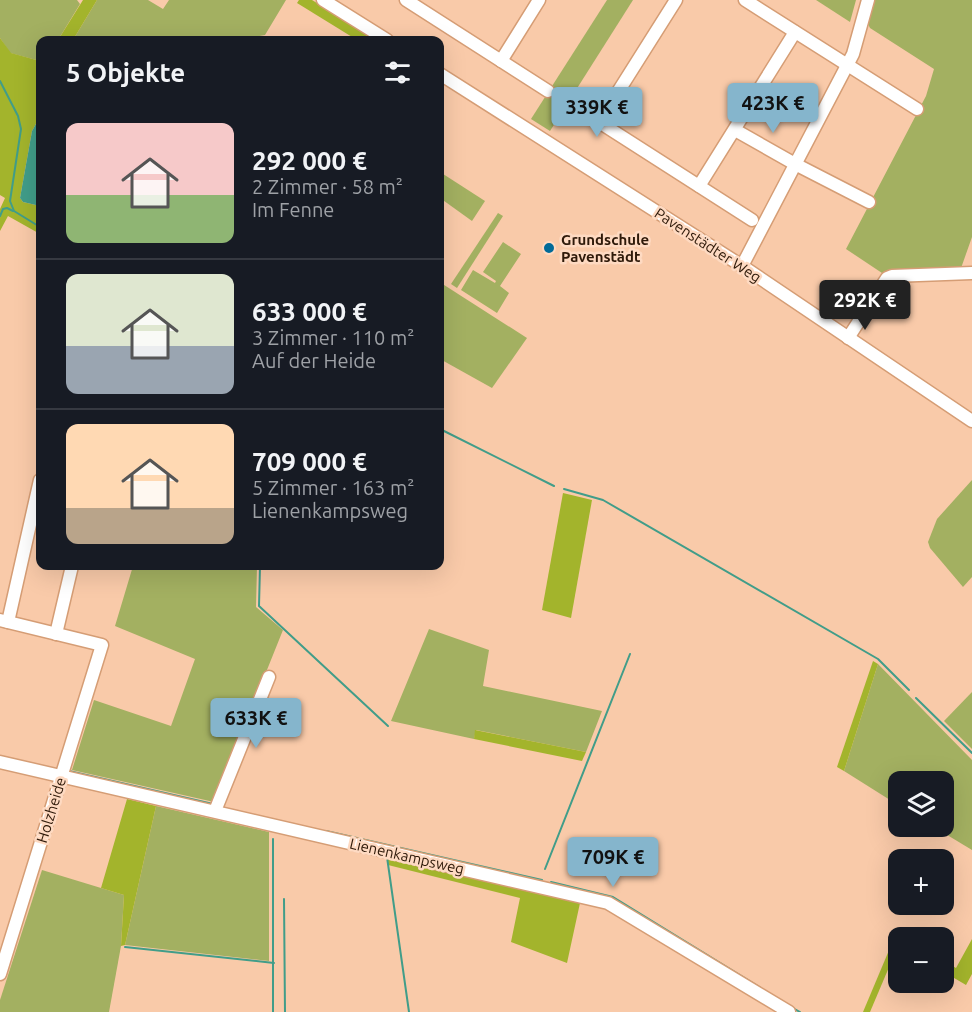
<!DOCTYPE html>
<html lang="de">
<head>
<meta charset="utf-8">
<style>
  :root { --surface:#171b24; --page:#20242c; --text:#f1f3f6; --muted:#9ea1a6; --line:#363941; --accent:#85b5cc }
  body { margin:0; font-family:Ubuntu,sans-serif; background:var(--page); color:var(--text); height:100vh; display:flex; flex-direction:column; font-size:22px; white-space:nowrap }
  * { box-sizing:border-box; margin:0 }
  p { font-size:20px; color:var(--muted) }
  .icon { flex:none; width:33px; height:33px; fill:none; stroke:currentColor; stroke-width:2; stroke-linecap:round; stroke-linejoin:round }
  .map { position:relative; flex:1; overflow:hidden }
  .panel { position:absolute; left:36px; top:36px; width:408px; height:534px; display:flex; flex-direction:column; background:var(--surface); border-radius:12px; box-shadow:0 6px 24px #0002 }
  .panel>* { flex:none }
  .tools { position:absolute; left:888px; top:771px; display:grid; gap:12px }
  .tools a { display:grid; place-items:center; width:66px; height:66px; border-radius:12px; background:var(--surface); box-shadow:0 6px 24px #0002; font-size:30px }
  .price { position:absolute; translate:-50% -51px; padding:0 14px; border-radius:6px; background:var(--accent); color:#111; font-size:20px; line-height:39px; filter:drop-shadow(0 2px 3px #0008) }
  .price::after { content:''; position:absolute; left:50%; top:36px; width:18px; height:14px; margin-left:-9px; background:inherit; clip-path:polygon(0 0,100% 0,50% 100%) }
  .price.active { background:#222; color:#fff }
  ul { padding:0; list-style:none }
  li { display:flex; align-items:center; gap:18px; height:150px; padding:0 30px }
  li+li { border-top:2px solid var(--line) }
  li span { display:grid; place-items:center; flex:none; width:168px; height:120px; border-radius:12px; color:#555 }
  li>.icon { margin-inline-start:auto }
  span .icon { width:72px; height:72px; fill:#fffc; stroke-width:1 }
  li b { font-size:26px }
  h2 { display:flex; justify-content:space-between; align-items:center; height:72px; padding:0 30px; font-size:26px }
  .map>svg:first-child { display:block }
  .green { fill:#a3b061 }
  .forest { fill:#a3b42c }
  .water { fill:#419d89 }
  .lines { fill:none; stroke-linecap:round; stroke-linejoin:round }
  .stream { stroke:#419d89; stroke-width:2 }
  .minor-casing { stroke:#d59d75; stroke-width:15 }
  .minor { stroke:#fff; stroke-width:12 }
  .poi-dot { fill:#016a98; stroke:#fedac2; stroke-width:2 }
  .labels { text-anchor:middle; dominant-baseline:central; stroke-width:5; stroke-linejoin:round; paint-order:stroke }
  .poi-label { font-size:15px; font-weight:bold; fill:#2e1909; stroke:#fedac2; text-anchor:start }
  .street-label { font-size:15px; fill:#2e1909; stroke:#fedac2 }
</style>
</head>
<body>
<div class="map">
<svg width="972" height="1012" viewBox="0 0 972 1012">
  <rect width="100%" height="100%" fill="#f9caa9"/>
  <g class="green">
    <path d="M0 0H77L80 4 58 40H40V61L10 53 0 38Z"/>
    <path d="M97 0H148L163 9 169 0H286L265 35 254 37 252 40H73Z"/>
    <path d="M607 0H633L550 131 531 119Z"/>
    <path d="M816 0H856L850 22Z"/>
    <path d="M875 0H972V237L960 271 885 275 846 249 926 96 934 69 870 28 868 24Z"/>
    <path d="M440 172 485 201 472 221 440 198Z"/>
    <path d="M498 213 503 216 457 288 451 284Z"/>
    <path d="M503 242 521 254 500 286 509 293 497 313 461 290 473 270 495 283 496 281 483 272Z"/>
    <path d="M441 283 527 338 492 388 440 359Z"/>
    <path d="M972 480V577L963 587 930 548 928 542 937 519Z"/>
    <path d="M133 566H257L256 607 283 630 214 802 72 770 94 700 171 726 195 659 115 626Z"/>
    <path d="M429 629 489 650 483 686 602 711 586 752 476 730 474 739 391 721Z"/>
    <path d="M878 664 972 760V850L934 827 944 826V782H898V805L844 771Z"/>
    <path d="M972 692V749L944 721Z"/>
    <path d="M156 806 269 832V961L125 945Z"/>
    <path d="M42 870 124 895 121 946 109 1012H0V1000Z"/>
  </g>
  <g class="forest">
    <path d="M83 0H97L73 40H58Z"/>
    <path d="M299 0H312L376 40H357L297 3Z"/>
    <path d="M0 38 11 53 40 61V94L37 100V122L32 131 20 198 23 202 40 206V234L8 216 0 231V209L5 198 0 195Z"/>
    <path d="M563 493 592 500 571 618 542 610Z"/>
    <path d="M873 661 878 664 844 771 837 767Z"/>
    <path d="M475 730 586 752 582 761 474 739Z"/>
    <path d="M127 799 156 806 125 945 121 946 124 895 101 888Z"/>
    <path d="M388 858 580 903 567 963 511 942 520 898 388 865Z"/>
    <path d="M895 936 899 937 898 946 870 1012H863Z"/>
    <path d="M972 939V974L966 985 944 972V961L956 968Z"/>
  </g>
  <path class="water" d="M37 122H40V206L23 202 20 198 32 131Z"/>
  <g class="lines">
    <g class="stream">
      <path d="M0 81 18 116 21 129 10 201 14 211 40 227"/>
      <path d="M0 216 3 209 7 208 13 211"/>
      <path d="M440 429 554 486"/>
      <path d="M564 489 603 500 878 659 909 690"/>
      <path d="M260 566 259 606 388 726"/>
      <path d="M916 698 972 753"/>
      <path d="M83 725 69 771 213 804"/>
      <path d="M326 831 542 880"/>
      <path d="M387 857 409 1012"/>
      <path d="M545 869 630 654"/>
      <path d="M551 882 613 897 761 988"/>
      <path d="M284 899 285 1012"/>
      <path d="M125 947 274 963"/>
      <path d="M791 1007 800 1012"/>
      <path d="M273 1012V839"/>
    </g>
    <g class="minor-casing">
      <g id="minor">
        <path d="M323 0 387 40"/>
        <path d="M406 0 548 91"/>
        <path d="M676 0 599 122 752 220"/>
        <path d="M745 0 917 109"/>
        <path d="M501 61 539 0"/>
        <path d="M440 74 742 266 972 421"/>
        <path d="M735 130 795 164 869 202"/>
        <path d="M699 186 795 32"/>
        <path d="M742 266 853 54 868 0"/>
        <path d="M848 338 887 278 892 276 972 273"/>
        <path d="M0 620 102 645 0 974"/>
        <path d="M8 622 40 480"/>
        <path d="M56 634 72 566"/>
        <path d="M0 762 608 903 789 1012"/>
        <path d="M215 811 269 677"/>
      </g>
    </g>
    <use href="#minor" class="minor"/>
  </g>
  <circle class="poi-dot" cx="549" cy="248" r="6"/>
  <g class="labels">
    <g class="poi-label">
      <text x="561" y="239">Grundschule<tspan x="561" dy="17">Pavenstädt</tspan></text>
    </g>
    <g class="street-label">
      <text transform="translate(708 245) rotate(33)">Pavenstädter Weg</text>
      <text transform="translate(51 810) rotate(-73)">Holzheide</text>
      <text transform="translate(407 856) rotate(13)">Lienenkampsweg</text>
    </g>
  </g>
</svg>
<div class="tools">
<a><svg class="icon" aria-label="layers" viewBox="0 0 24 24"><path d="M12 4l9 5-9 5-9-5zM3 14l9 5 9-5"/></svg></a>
<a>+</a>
<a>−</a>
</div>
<b class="price" style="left:773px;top:134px">423K €</b>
<b class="price" style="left:597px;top:138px">339K €</b>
<b class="price active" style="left:865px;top:331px">292K €</b>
<b class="price" style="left:256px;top:749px">633K €</b>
<b class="price" style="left:613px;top:888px">709K €</b>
<section class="panel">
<h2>5 Objekte<svg class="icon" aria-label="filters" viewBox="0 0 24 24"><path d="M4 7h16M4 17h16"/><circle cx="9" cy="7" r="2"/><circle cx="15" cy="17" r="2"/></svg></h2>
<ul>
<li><span style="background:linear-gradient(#f6c9c9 60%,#8fb573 0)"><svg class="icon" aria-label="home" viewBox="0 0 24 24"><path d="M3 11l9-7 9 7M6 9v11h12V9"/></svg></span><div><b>292 000 €</b><p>2 Zimmer · 58 m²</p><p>Im Fenne</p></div></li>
<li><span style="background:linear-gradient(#dfe7d0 60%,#9aa5b1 0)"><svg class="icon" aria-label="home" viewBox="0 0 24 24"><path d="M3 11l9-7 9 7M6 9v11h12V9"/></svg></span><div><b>633 000 €</b><p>3 Zimmer · 110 m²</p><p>Auf der Heide</p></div></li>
<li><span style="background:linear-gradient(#ffd9b3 70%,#b9a48a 0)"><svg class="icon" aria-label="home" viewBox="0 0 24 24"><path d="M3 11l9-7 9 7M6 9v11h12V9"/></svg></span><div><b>709 000 €</b><p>5 Zimmer · 163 m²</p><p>Lienenkampsweg</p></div></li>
</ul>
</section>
</div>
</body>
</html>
